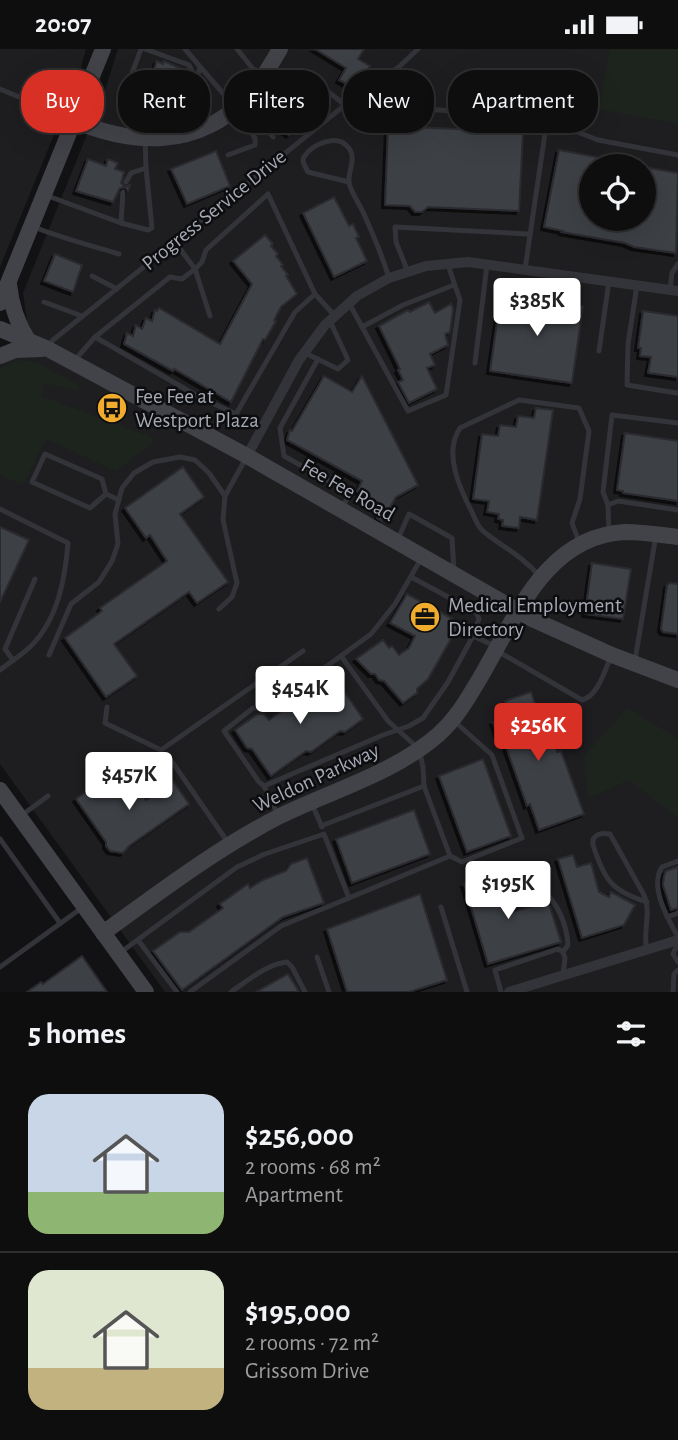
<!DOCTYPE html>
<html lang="en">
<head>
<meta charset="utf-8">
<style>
  :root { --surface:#0e0e0f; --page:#1c1c1d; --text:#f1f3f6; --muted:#9b9c9e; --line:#2e2e2f; --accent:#d93025 }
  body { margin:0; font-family:"Alegreya Sans",sans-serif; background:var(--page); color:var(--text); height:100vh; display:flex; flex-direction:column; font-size:26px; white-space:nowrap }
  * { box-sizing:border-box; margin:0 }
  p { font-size:23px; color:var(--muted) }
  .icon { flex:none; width:38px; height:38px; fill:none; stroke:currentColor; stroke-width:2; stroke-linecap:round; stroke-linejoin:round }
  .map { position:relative; height:943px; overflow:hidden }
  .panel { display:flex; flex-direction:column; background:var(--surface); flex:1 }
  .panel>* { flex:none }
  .hud { position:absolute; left:21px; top:21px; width:637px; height:63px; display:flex; gap:14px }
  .fabs { position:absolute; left:579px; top:105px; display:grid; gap:14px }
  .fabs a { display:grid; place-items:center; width:77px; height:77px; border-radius:50%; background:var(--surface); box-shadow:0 7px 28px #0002,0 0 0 2px var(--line); font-size:35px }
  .price { position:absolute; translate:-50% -60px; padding:0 16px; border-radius:7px; background:#fff; color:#222; font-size:23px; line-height:46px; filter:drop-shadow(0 2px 4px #0008) }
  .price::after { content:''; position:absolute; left:50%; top:42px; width:21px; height:16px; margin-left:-10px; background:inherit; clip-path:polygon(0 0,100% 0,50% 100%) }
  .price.on { background:var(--accent); color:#fff }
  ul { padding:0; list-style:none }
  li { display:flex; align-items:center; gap:21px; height:175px; padding:0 28px }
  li+li { border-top:2px solid var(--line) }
  li span { display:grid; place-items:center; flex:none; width:196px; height:140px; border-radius:21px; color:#555 }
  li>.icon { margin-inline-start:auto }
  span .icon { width:84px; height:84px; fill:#fffc; stroke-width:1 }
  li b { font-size:30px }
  h2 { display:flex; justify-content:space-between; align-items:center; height:84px; padding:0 28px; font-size:30px }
  .tag { padding:0 24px; border-radius:28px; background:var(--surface); box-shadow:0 7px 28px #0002,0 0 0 2px var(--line); font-size:24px; line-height:63px }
  .tag.on { background:var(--accent); color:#fff }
  .status { display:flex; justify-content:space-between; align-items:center; height:49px; padding:0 35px; background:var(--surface); direction:ltr }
  .status svg { height:19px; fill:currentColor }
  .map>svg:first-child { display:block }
  .built { fill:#1e1e21; fill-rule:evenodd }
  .green { fill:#1d241d }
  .building { fill:#3e3f44; stroke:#2c2c30; stroke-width:2; filter:url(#shadow) }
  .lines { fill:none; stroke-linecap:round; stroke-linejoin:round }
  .lane { stroke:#333439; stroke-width:5 }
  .street { stroke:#333439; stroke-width:10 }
  .secondary { stroke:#414349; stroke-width:16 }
  .labels { text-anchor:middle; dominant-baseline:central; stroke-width:5; stroke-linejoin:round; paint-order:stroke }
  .street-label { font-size:21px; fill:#a4a9b4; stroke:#0d0d0f }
  .poi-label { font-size:21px; fill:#a4a9b4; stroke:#0d0d0f; text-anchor:start }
</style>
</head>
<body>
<div class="status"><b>20:07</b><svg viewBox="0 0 49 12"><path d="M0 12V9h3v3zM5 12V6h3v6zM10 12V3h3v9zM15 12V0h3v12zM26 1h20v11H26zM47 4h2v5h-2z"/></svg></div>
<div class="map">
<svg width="678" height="943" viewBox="0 0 678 943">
  <defs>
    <filter id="shadow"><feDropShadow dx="-3" dy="3" stdDeviation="0" flood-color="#0009"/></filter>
  </defs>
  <rect width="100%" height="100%" fill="#121214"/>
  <g class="built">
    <path d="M0 0H86L80 22 0 218Z"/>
    <path d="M118 0H678V943H165L0 715V312L27 271 23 244 105 41ZM592 117H644V170H592Z"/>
  </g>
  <g class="green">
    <path d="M610 0H678V75L599 60Z"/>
    <path d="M18 311 38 314 77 335 78 342 43 334 42 347 154 389 151 395 116 422 46 390 23 436 0 426V319Z"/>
    <path d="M628 659 678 690V769L629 731 588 749 584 707Z"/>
  </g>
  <g class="building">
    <path d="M315 0H364L358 10 370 17 356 40 339 31 346 19Z"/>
    <path d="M157 12 163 15 164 12 184 21 171 55 144 47Z"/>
    <path d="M291 39 313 57 289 86 267 68Z"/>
    <path d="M388 77 523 83 519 162 428 158 422 163H415L410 157 385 156Z"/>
    <path d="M559 101 623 113 622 117H592V170H644V118L678 124 676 204 634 198 625 194 562 183 563 182 544 178Z"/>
    <path d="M216 102 230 137 187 155 171 120Z"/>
    <path d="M88 110 106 117 108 110 118 114 115 120 124 123 121 134 125 138 130 136 128 142 125 138 120 139 113 153 76 142Z"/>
    <path d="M334 148 349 177 353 175 359 188 356 189 367 212 334 228 303 164Z"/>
    <path d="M265 186 273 195 271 197 278 205 276 207 283 216 281 217 288 226 286 227 297 245 281 258 274 271 276 272 265 291 263 290 231 353 174 320 173 322 124 295 127 284 133 287 136 276 142 280 146 269 152 272 155 261 157 262 159 259 220 295 252 235 233 212Z"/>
    <path d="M55 205 82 216 73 243 44 232Z"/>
    <path d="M510 244 576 254 575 256 583 257 572 334 490 322 501 245 509 246Z"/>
    <path d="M429 253 435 264 451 255 453 260 450 283 445 285 448 296 430 305 435 316 427 319 437 340 409 354 398 333 403 331 398 321 400 320 379 277 408 261 410 263Z"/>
    <path d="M643 262 678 267V328L648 324 651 308 640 307 641 299H638Z"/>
    <path d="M324 327 352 343 362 327 418 436 396 448 382 472 377 469 383 456 357 442 362 432 287 391 290 381 292 382Z"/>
    <path d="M536 359 553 361 537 471 520 468 519 479 502 477 503 471 498 470 499 465 487 463 489 452 473 450 482 385 498 387 500 376 516 378 518 367 534 369Z"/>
    <path d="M625 384 678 392V452L623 444V442L617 441Z"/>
    <path d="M183 418 204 448 180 465 228 533 197 554 189 543 114 595 137 627 106 648 65 589 102 562 100 559 167 512 150 486 146 489 125 459Z"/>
    <path d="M0 478 29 491 0 553Z"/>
    <path d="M592 514 631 520 623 570 585 565Z"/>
    <path d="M670 534 678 535V585L663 583 661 580 667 536Z"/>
    <path d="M407 545 460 574 428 630 417 640V644L403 654 384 632 379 631 375 625H371L356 610 383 591 389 599 392 597 399 606 409 599 415 587 390 574Z"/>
    <path d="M333 626 363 670 345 683 340 682 311 703 306 702 271 727 252 700 247 699 235 681 258 665H264L269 671Z"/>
    <path d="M531 643 537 660 541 658 557 703 561 702 584 765 539 781 530 755 527 757 504 692 500 693 493 673 511 666 505 652Z"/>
    <path d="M483 710 511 787 467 803 439 727Z"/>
    <path d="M131 730 146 751 173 732 189 755 129 797 123 804 110 802 106 797V793L76 750 99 734 107 745Z"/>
    <path d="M414 761 430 805 352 834 336 790Z"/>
    <path d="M573 806 577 818 591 814 599 843 609 848 611 843 635 856 624 876 582 889 558 810Z"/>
    <path d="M307 809 324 854 283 868 182 941 153 902 180 883H189L223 859 220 855 248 835 250 839 263 831 286 822 291 815Z"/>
    <path d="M678 818V859L671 861 663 836 664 827 666 822Z"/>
    <path d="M501 824 512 863 547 853 550 858 561 893 488 915 464 835Z"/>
    <path d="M420 845 447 931 409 943H347L327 880Z"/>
    <path d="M82 907 107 943H27L41 933 43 935Z"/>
    <path d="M288 925 299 943H256Z"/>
  </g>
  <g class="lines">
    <g class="lane">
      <path d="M141 0 121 54C136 64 170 68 183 53 192 45 196 30 200 19"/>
      <path d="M145 0 189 16 193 25 189 40"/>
      <path d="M185 0 227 49 255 89V96L228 106"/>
      <path d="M237 0 253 20 265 25 300 31 326 41 345 56"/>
      <path d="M0 40 72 70"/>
      <path d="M248 52 264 77 273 88"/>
      <path d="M394 58 529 67 547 71 598 91 678 106"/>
      <path d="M145 90 146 119"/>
      <path d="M349 133 308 123C306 118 301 113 304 108 312 95 336 85 347 97 358 108 348 120 349 133 350 142 359 154 363 163 373 185 382 206 389 229"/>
      <path d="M123 143 121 174 148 181 152 179 146 119 131 124 126 133"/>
      <path d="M48 147 121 174"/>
      <path d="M34 178C64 190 90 196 119 205"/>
      <path d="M175 193 195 220 182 230 170 228 95 288 201 349 236 365 295 263 315 245 335 267"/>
      <path d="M525 220 547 71"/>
      <path d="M408 223 396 193 395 178 529 185"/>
      <path d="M92 227 117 240"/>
      <path d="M637 236 628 295 627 336 677 344"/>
      <path d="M670 240 672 224 678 215"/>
      <path d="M44 253 82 267"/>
      <path d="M349 254 408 362 446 346 460 251 448 216"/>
      <path d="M210 267 195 220 202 213 206 201 268 145 315 245"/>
      <path d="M362 278 403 256 454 236"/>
      <path d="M49 297 53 291 345 56 400 17 418 0"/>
      <path d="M599 302 609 232"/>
      <path d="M305 304 338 320 348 311 330 272"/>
      <path d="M318 310 280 379 284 407 350 444 342 459"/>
      <path d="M74 312 95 288"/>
      <path d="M475 314 487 216"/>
      <path d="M106 445 90 459 32 433 45 405 102 430 106 445 119 451"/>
      <path d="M608 456 618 452 678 461"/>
      <path d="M0 460 68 494C65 530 58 570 31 597 22 606 10 613 0 621"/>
      <path d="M609 485 608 456 603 443 612 366 678 374"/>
      <path d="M398 490 409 465 452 489 454 522"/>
      <path d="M422 508 395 555 371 585 268 660 253 659 224 682 259 733 264 737 383 686 409 677 423 669 448 633 473 587 495 597"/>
      <path d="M539 527C523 507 502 498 483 482 478 478 475 470 472 463 460 440 443 404 460 379L519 351 579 359 589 382 580 450 572 474 579 493"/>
      <path d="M411 528 476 563 479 570 473 587"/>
      <path d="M219 560 232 548 237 534 223 471 225 447 246 409"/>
      <path d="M499 603 582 651C598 647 605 621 611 607"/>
      <path d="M49 606 71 555 99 533 112 512 118 495 115 465 122 439 134 424 153 413 180 408 195 411 209 424 225 447"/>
      <path d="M341 607 388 672 419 700 423 718 424 737 450 807 462 813 522 789 492 706 453 671"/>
      <path d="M13 611 5 600 35 530"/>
      <path d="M635 611 656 486"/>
      <path d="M107 658 105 674 161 701 303 602"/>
      <path d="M173 714 229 795"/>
      <path d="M264 737 278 766"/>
      <path d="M312 755 322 778"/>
      <path d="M22 766 48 747"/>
      <path d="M321 777 424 737"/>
      <path d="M0 790 60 874"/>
      <path d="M678 812 662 818C649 838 668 870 678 888"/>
      <path d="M522 845 542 841C558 853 567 877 568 896L563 903"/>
      <path d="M349 849 450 807"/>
      <path d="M647 853C611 842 604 830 593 796V790C598 784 602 784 610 785L644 846C652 865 642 882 647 901"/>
      <path d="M441 858 467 943"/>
      <path d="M667 868 678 864"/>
      <path d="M138 891 177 943"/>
      <path d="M678 894 673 905 678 913"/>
      <path d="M121 903 237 818 265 805 324 785 349 849 281 877 190 943"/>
      <path d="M317 908 329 943"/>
      <path d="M0 918 83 858"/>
      <path d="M231 943C247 932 267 915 287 913L292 918 305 943"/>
      <path d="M501 943 495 921 558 900 563 903 565 909 563 926"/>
      <path d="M673 943 674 925 678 921"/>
    </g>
    <g class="street">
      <path d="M247 407 299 311 325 276 357 247 389 229 426 217 468 213 678 242"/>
      <path d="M509 943 678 891"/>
    </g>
    <g class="secondary">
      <path d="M75 72C135 97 197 99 246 50 260 35 270 17 280 0"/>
      <path d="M9 235C11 255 17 274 28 291"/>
      <path d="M0 254 103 0"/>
      <path d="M0 280 48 300 247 407 532 570 612 606 678 631"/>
      <path d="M0 307 15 301 42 300"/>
      <path d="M0 741 146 943"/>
      <path d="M103 884C161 842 216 800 280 767 333 741 395 724 439 685 457 669 468 649 480 629 515 570 545 487 625 483 643 483 661 486 678 488"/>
    </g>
  </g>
  <defs>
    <g id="bus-disc" transform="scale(1.575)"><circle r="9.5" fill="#f1ac2e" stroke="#0d0d0f"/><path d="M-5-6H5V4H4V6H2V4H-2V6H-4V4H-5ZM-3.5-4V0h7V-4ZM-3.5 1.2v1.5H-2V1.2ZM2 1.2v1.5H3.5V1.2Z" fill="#111"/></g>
    <g id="office-disc" transform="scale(1.575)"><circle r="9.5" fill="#f1ac2e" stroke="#0d0d0f"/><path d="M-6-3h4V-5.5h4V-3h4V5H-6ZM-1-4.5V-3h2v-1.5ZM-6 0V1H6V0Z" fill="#111"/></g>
  </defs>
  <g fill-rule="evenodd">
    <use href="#bus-disc" x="112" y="359"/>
    <use href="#office-disc" x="425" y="568"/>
  </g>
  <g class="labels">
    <g class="street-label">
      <text transform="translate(214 161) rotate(-39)">Progress Service Drive</text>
      <text transform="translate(348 441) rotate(30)">Fee Fee Road</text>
      <text transform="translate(316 729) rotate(-25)">Weldon Parkway</text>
    </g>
    <g class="poi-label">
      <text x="135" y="347">Fee Fee at<tspan x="135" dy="24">Westport Plaza</tspan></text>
      <text x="448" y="556">Medical Employment<tspan x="448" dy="24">Directory</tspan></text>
    </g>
  </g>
</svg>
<div class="fabs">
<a><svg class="icon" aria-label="locate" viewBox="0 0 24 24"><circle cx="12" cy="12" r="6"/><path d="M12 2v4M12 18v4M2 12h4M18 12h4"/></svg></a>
</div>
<b class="price" style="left:537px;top:289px">$385K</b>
<b class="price" style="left:300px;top:677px">$454K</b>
<b class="price on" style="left:538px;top:714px">$256K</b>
<b class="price" style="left:129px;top:763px">$457K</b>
<b class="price" style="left:508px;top:872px">$195K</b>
<div class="hud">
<a class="tag on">Buy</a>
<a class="tag">Rent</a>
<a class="tag">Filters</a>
<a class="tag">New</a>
<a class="tag">Apartment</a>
</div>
</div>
<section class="panel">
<h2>5 homes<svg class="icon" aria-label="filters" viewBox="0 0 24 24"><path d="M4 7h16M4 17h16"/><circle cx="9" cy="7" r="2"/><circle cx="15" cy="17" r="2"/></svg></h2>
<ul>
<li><span style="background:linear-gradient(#c9d6e8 70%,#8fb573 0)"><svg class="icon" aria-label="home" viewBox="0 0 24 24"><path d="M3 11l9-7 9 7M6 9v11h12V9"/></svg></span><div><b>$256,000</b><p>2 rooms · 68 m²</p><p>Apartment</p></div></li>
<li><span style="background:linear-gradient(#dfe7d0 70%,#c2b280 0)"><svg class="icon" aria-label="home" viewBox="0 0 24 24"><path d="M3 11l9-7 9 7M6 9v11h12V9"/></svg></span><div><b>$195,000</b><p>2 rooms · 72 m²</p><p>Grissom Drive</p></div></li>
</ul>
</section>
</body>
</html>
